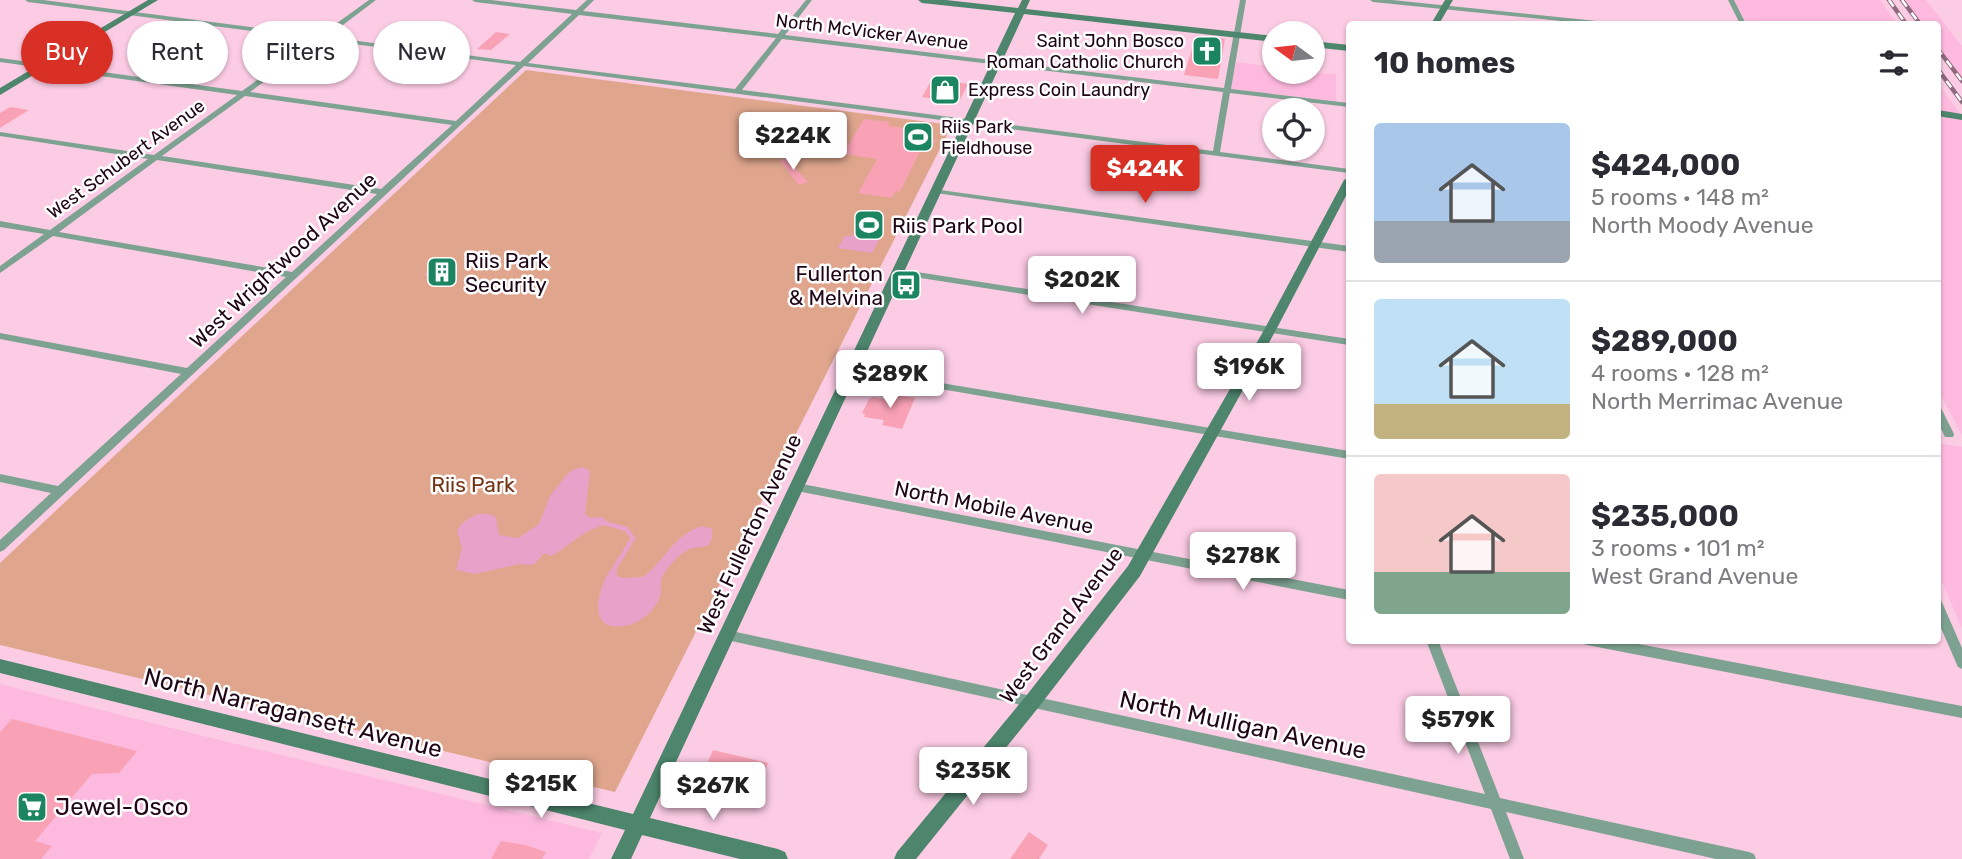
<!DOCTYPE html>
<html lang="en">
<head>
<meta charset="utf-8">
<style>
  :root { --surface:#fff; --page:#f2f2f3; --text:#2b2b33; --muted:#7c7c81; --line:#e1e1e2; --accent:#d93025 }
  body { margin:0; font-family:Rubik,sans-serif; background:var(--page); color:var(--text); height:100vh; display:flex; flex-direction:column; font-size:26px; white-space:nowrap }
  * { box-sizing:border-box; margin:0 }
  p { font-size:23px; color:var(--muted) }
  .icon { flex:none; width:38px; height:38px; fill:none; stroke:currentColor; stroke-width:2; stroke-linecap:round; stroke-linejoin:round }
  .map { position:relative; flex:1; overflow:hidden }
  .side { position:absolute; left:1346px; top:21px; width:595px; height:623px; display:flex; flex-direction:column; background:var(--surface); border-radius:7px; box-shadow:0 2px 5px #0004 }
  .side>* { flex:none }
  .banner { position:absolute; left:21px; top:21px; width:665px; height:63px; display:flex; gap:14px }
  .needle { width:46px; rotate:285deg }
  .controls { position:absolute; left:1262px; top:21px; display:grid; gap:14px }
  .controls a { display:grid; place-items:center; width:63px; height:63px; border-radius:50%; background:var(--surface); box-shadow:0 2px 5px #0004; font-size:35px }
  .price { position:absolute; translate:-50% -60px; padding:0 16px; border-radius:7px; background:#fff; color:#222; font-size:23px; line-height:46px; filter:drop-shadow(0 2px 4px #0008) }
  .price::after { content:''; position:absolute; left:50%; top:42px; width:21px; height:16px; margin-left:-10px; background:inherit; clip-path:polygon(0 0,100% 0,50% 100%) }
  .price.active { background:var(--accent); color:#fff }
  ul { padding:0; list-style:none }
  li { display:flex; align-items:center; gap:21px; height:175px; padding:0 28px }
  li+li { border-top:2px solid var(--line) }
  li span { display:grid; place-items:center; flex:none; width:196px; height:140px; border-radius:7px; color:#555 }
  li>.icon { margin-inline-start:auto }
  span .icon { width:84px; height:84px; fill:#fffc; stroke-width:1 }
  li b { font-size:30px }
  h2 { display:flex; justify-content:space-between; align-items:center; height:84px; padding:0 28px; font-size:30px }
  .chip { padding:0 24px; border-radius:32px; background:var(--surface); box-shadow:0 2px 5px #0004; font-size:24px; line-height:63px }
  .chip.active { background:var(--accent); color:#fff }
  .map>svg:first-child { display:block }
  .built { fill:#feb9df }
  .green { fill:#dfa68d }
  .water { fill:#e6a2c8 }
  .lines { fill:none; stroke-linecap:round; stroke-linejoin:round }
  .stream { stroke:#e6a2c8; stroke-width:4.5 }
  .building { fill:#f9a2b6 }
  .street { fill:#7ea291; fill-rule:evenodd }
  .secondary { fill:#4d866d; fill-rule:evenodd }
  .rail-casing { stroke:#8f6a7e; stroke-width:4.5 }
  .rail { stroke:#fdfdfd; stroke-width:2.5; stroke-dasharray:8; stroke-linecap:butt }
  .labels { text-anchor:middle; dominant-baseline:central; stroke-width:5; stroke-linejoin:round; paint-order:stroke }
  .far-street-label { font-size:18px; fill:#1f0515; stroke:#fdfdfd }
  .far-poi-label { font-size:18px; fill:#1f0515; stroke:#fdfdfd; text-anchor:start }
  .poi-label { font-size:21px; fill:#1f0515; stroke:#fdfdfd; text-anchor:start }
  .street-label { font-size:21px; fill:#1f0515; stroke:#fdfdfd }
  .park-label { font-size:21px; fill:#743414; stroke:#fdfdfd }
  .near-street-label { font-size:24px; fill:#1f0515; stroke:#fdfdfd }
  .near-poi-label { font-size:24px; fill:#1f0515; stroke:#fdfdfd; text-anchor:start }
</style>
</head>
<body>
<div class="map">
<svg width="1962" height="859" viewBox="0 0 1962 859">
  <rect width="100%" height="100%" fill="#fccce5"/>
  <g class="built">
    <path d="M1734 0H1880L1897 24H1747Z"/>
    <path d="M1900 0H1926L1962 46V84L1937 51V24H1918Z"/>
    <path d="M1236 62 1274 67V72L1336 74V101L1231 89Z"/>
    <path d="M1937 81 1962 117V435L1937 388Z"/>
    <path d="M1937 443 1962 447V628L1937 571Z"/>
    <path d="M0 684 199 735 602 833 589 859H0Z"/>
  </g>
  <path class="green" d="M526 70 952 125 615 792 0 645V563Z"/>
  <g class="water">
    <path d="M865 212 885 215 873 239 879 240 872 253 838 248 845 236H852Z"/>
    <path d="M582 467 590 471 585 514 590 518 602 517 606 520 604 525C577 533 573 545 551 556L544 553 535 564 528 565 520 564 474 574 456 570 462 548 457 530C467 517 480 509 496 517L499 535 518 538 539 524 550 496 564 478 572 470Z"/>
    <path d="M702 526 712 529V538L708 546C701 547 692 547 686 551 678 555 664 571 661 580 660 585 662 591 660 596 655 611 640 624 624 626 586 632 598 589 610 570L617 572V576L623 578 643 577C664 562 674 534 702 526Z"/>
  </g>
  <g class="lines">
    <path class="stream" d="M605 523 626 529 633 538 613 571"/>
  </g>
  <g class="building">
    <path d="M496 32 510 34 491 50 477 49Z"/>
    <path d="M1196 36 1225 39 1218 79 1184 75Z"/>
    <path d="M85 49 102 52 83 64 65 61Z"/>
    <path d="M932 79 949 81 968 84 959 102 922 97Z"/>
    <path d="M10 107 29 110 0 128V113Z"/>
    <path d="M864 119 890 122 888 126 906 128 918 124 936 142 923 145 900 192 896 191 892 198 858 193 877 159 843 154Z"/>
    <path d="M785 157 808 182 799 185 780 162Z"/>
    <path d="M450 262 459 270 432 282 424 274Z"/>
    <path d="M895 395 915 398 902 429 882 425 884 420 864 417 865 414 862 413 869 399 873 397 889 400Z"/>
    <path d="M12 719 137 751 119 773 92 774 35 841 52 846 41 859H0V732Z"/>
    <path d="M713 750 768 763 759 787 703 773Z"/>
    <path d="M1029 832 1048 845 1039 859H1010Z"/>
    <path d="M501 841 525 845 546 852 542 859H491Z"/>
  </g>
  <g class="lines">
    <g class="street">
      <path d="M25 0H43L319 36 369 0H376L327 37 520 62 572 14 475 2 472 0H491L576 10 587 0H594L583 11 778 34 806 0H812L785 35 1224 88 1240 0H1246L1231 89 1349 103V107L1230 93 1220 152 1349 169V173L524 66 4 550 0 552V540L51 493 0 482V474L58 486 181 374 0 339V333L187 368 286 277 53 236 0 273V266L44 234 0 227V221L50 230 148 159 0 136V132L154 155 237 95 0 62V58L242 91 314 39 28 2ZM579 15 776 38 735 89 528 63ZM782 39 1223 92 1213 151 742 90ZM322 40 516 65 456 121 250 92ZM245 96 452 125 381 189 162 156ZM157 160 377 194 292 272 59 232Z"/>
      <path d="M1370 0H1392L1606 22 1609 24H1591L1373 2Z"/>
      <path d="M1728 0H1734L1746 24H1740Z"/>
      <path d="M933 189 1349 246V252L936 193H933Z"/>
      <path d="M898 269 1349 339V345L895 274 893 272 895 270Z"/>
      <path d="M851 368 1349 451V459L847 373 846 371 847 369Z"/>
      <path d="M1937 407 1941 408 1954 434 1953 437H1945C1939 425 1937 421 1937 407Z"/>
      <path d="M797 483 1349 590V600L797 491 793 490 791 487 793 484Z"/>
      <path d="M1937 599 1941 600 1962 648V669L1958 667 1937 619Z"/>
      <path d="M727 630 1485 794 1426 640H1438L1500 798 1749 852 1754 854 1756 859H1716L1506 812 1524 859H1510L1491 809 727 640 723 639 721 635 723 631Z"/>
      <path d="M1581 640H1618L1962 706V718L1587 645 1583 644Z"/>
    </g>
    <g class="secondary">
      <path d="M148 0H158L0 95V88Z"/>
      <path d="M918 0H946L1018 8 1022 0H1030L1026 9 1274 36V42L1024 14 650 818 778 849 785 852 788 859H740L642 835 631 859H611L625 830 0 673V659L633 814 1015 13 922 3Z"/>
      <path d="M1445 0H1453L1439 24H1431Z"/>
      <path d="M1312 41 1349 45V51L1312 47Z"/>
      <path d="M1938 110 1962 114V120L1937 116Z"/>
      <path d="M1349 177V190L1276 330 1140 576 1038 708 916 859H894L897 852 1026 696 1128 566 1264 330 1344 180Z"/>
    </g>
    <g class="rail-casing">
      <g id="rail">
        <path d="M1889 0 1906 24"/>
        <path d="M1902 0 1920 24"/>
        <path d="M1937 48 1962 81"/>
        <path d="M1937 68 1962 102"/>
      </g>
    </g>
    <use href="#rail" class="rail"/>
  </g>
  <defs>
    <g id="church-square" transform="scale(1.575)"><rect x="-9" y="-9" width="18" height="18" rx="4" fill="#1b8562" stroke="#fdfdfd"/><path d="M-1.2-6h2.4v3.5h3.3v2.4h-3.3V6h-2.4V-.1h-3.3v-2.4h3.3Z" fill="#fff"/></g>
    <g id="shop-square" transform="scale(1.575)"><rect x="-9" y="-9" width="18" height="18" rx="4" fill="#1b8562" stroke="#fdfdfd"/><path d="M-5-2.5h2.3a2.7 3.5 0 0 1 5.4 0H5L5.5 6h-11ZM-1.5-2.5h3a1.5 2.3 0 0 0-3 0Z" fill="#fff"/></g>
    <g id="stadium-square" transform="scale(1.575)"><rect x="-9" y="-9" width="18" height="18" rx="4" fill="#1b8562" stroke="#fdfdfd"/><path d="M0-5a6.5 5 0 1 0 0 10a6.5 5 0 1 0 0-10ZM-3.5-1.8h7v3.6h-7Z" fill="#fff"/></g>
    <g id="building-square" transform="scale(1.575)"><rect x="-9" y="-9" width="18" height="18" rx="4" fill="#1b8562" stroke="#fdfdfd"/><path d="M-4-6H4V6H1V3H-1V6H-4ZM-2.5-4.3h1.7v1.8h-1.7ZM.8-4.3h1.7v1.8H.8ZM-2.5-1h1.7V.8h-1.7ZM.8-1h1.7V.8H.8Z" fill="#fff"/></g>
    <g id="bus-square" transform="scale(1.575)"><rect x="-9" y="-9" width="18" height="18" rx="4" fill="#1b8562" stroke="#fdfdfd"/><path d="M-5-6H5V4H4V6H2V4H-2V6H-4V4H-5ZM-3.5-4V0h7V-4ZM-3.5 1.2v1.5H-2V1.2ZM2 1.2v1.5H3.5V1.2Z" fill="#fff"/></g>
    <g id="supermarket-square" transform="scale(1.575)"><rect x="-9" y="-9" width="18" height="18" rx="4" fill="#1b8562" stroke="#fdfdfd"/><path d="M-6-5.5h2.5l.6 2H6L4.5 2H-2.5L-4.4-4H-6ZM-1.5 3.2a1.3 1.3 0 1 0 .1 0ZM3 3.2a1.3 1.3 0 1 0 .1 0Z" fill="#fff"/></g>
  </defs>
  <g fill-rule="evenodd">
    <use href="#church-square" x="1207" y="51"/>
    <use href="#shop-square" x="945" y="90"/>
    <use href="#stadium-square" x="918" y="137"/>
    <use href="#stadium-square" x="869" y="225"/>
    <use href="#building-square" x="442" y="272"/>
    <use href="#bus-square" x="906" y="285"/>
    <use href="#supermarket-square" x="32" y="807"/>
  </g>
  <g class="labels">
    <g class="far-street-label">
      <text transform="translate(872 32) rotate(7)">North McVicker Avenue</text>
      <text transform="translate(126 159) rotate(-36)">West Schubert Avenue</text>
    </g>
    <g class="far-poi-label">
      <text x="1184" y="41" text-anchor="end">Saint John Bosco<tspan x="1184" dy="21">Roman Catholic Church</tspan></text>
      <text x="968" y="90">Express Coin Laundry</text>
      <text x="941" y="127">Riis Park<tspan x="941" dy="21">Fieldhouse</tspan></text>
    </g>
    <g class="poi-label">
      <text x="892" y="225">Riis Park Pool</text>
      <text x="465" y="260">Riis Park<tspan x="465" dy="24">Security</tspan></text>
      <text x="883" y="273" text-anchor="end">Fullerton<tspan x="883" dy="24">&amp; Melvina</tspan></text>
    </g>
    <g class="street-label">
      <text transform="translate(283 260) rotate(-43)">West Wrightwood Avenue</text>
      <text transform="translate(994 507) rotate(11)">North Mobile Avenue</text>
      <text transform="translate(749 534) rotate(-65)">West Fullerton Avenue</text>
      <text transform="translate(1061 625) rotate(-53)">West Grand Avenue</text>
    </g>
    <g class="park-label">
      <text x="473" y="484">Riis Park</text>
    </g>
    <g class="near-street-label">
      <text transform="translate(293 713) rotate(14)">North Narragansett Avenue</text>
      <text transform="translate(1243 725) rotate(12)">North Mulligan Avenue</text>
    </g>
    <g class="near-poi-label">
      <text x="55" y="807">Jewel-Osco</text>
    </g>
  </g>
</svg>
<div class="controls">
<a><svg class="needle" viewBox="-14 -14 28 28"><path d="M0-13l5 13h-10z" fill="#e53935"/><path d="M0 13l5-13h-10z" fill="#7c7c81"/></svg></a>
<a><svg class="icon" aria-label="locate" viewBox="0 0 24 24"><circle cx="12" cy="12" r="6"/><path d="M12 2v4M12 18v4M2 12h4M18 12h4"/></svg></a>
</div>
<b class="price" style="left:793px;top:172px">$224K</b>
<b class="price active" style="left:1145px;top:205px">$424K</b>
<b class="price" style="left:1082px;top:316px">$202K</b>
<b class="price" style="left:1249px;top:403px">$196K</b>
<b class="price" style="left:890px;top:410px">$289K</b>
<b class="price" style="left:1243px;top:592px">$278K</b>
<b class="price" style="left:1458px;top:756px">$579K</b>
<b class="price" style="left:973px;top:807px">$235K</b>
<b class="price" style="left:541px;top:820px">$215K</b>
<b class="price" style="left:713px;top:822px">$267K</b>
<div class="banner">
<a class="chip active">Buy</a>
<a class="chip">Rent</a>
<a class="chip">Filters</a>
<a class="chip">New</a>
</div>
<section class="side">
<h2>10 homes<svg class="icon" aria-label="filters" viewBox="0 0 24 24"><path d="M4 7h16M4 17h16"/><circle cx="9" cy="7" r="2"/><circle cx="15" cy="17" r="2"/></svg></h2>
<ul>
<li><span style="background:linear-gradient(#a9c7e8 70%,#9aa5b1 0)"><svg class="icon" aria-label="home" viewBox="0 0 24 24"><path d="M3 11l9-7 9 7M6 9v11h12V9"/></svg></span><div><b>$424,000</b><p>5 rooms · 148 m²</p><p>North Moody Avenue</p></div></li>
<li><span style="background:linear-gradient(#bfe0f5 75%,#c2b280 0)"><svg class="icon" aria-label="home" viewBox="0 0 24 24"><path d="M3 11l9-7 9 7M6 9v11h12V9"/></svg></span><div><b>$289,000</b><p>4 rooms · 128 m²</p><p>North Merrimac Avenue</p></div></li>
<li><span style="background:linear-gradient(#f6c9c9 70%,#7fa58c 0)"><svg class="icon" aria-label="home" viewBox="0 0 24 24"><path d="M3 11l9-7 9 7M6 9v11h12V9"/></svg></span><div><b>$235,000</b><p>3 rooms · 101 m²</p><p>West Grand Avenue</p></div></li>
</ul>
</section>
</div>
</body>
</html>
